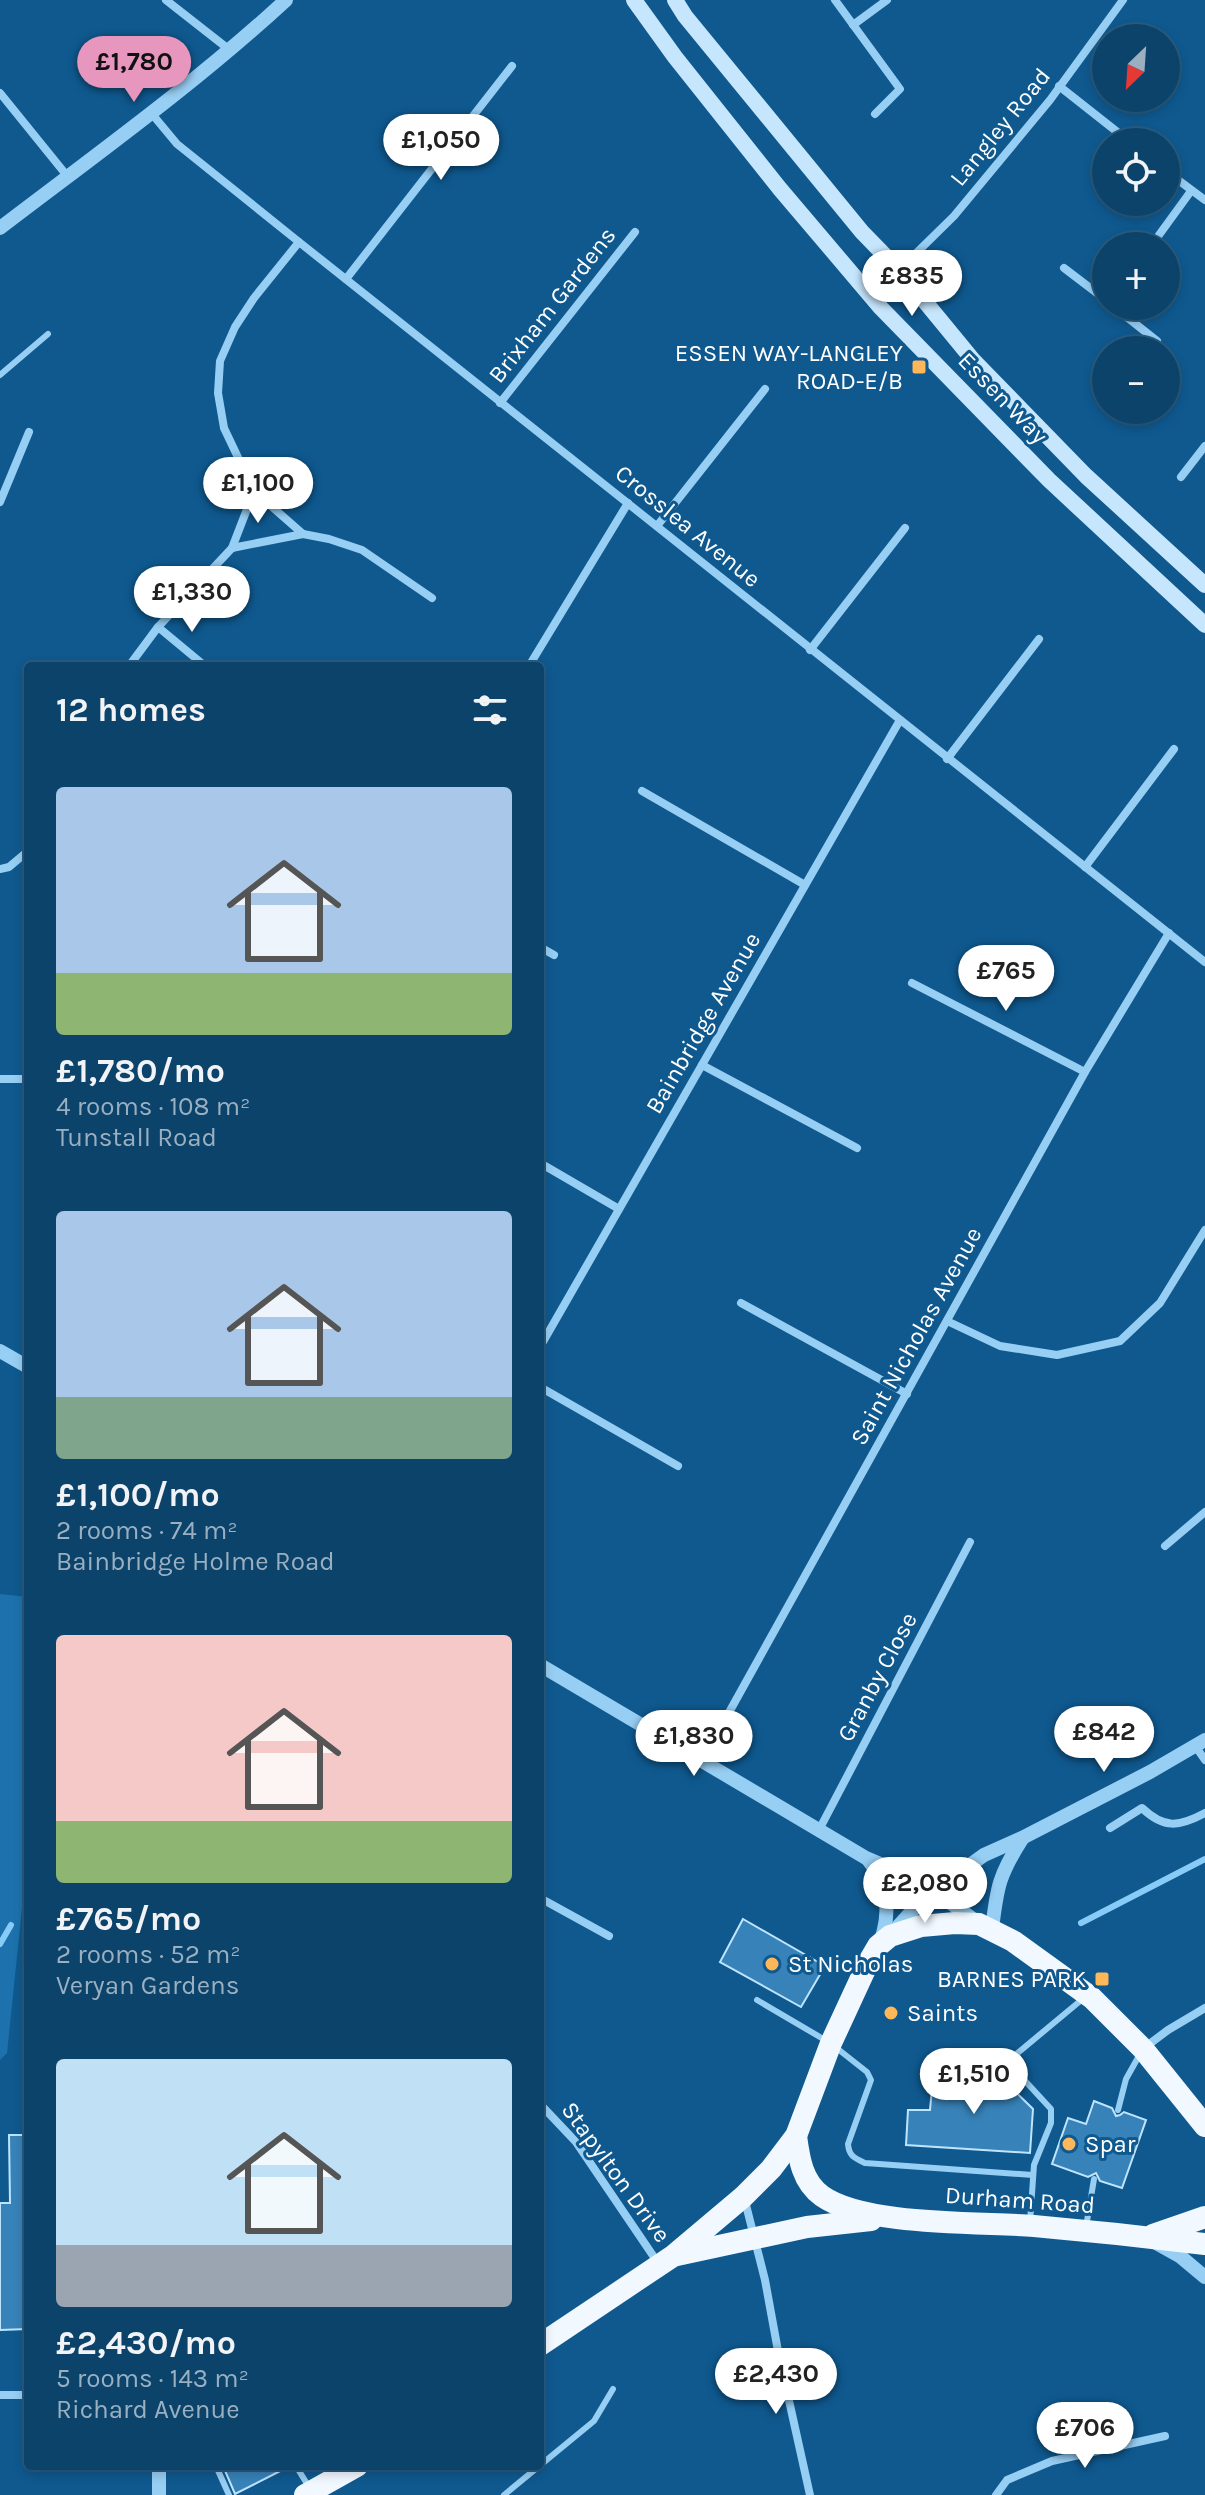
<!DOCTYPE html>
<html lang="en">
<head>
<meta charset="utf-8">
<style>
  :root { --surface:#0b436b; --page:#144a71; --text:#f1f3f6; --muted:#9ab0c1; --line:#2b5c7e; --accent:#e797bd }
  body { margin:0; font-family:Karla,sans-serif; background:var(--page); color:var(--text); height:100vh; display:flex; flex-direction:column; font-size:30px; white-space:nowrap }
  * { box-sizing:border-box; margin:0 }
  p { font-size:26px; color:var(--muted) }
  .icon { flex:none; width:44px; height:44px; fill:none; stroke:currentColor; stroke-width:2; stroke-linecap:round; stroke-linejoin:round }
  .map { position:relative; flex:1; overflow:hidden }
  .sheet { position:absolute; left:24px; top:662px; width:520px; height:1808px; display:flex; flex-direction:column; background:var(--surface); border-radius:8px; box-shadow:0 4px 12px #0003,0 0 0 2px var(--line) }
  .sheet>* { flex:none }
  .needle { width:52px; rotate:205deg }
  .controls { position:absolute; left:1092px; top:24px; display:grid; gap:16px }
  .controls a { display:grid; place-items:center; width:88px; height:88px; border-radius:50%; background:var(--surface); box-shadow:0 4px 12px #0003,0 0 0 2px var(--line); font-size:40px }
  .price { position:absolute; translate:-50% -68px; padding:0 18px; border-radius:28px; background:#fff; color:#222; font-size:26px; line-height:52px; filter:drop-shadow(0 2px 4px #0008) }
  .price::after { content:''; position:absolute; left:50%; top:48px; width:24px; height:18px; margin-left:-12px; background:inherit; clip-path:polygon(0 0,100% 0,50% 100%) }
  .price.current { background:var(--accent); color:#111 }
  ul { padding:0; list-style:none }
  li { display:grid; align-content:center; gap:16px; height:424px; padding:0 32px }
  li span { display:grid; place-items:center; height:248px; border-radius:8px; color:#555 }
  li>.icon { margin-inline-start:auto }
  span .icon { width:144px; height:144px; fill:#fffc; stroke-width:1 }
  li b { font-size:34px }
  h2 { display:flex; justify-content:space-between; align-items:center; height:96px; padding:0 32px; font-size:34px }
  .map>svg:first-child { display:block }
  .green { fill:#1d72ad }
  .lines { fill:none; stroke-linecap:round; stroke-linejoin:round }
  .stream { stroke:#88cbf7; stroke-width:6 }
  .building { fill:#3783b9; stroke:#bfe4fe; stroke-width:2 }
  .service { stroke:#97cef3; stroke-width:6 }
  .minor { stroke:#97cef3; stroke-width:8 }
  .tertiary { stroke:#97cef3; stroke-width:14 }
  .secondary { stroke:#c6e6fd; stroke-width:16 }
  .trunk { stroke:#f1f8ff; stroke-width:22 }
  .poi-dot { fill:#ffb859; stroke:#0f598f; stroke-width:3 }
  .labels { text-anchor:middle; dominant-baseline:central; stroke-width:6; stroke-linejoin:round; paint-order:stroke }
  .street-label { font-size:24px; fill:#fff; stroke:#0f598f }
  .poi-label { font-size:24px; fill:#fff; stroke:#0f598f; text-anchor:start }
</style>
</head>
<body>
<div class="map">
<svg width="1205" height="2495" viewBox="0 0 1205 2495">
  <rect width="100%" height="100%" fill="#0f598f"/>
  <path class="green" d="M0 1594 28 1597V1850L7 2053 0 2060Z"/>
  <g class="lines">
    <g class="stream">
      <path d="M1081 1923 1205 1859"/>
      <path d="M0 1944 11 1925"/>
    </g>
  </g>
  <g class="building">
    <path d="M743 1919 825 1966 801 2007 720 1962Z"/>
    <path d="M965 2065 989 2066 1033 2109 1030 2153 906 2145 908 2110H930L932 2088 964 2091Z"/>
    <path d="M1094 2101 1112 2108 1116 2116 1120 2115 1124 2112 1146 2120 1122 2188 1100 2181 1096 2173 1088 2177 1052 2164 1068 2118 1086 2124Z"/>
    <path d="M9 2135H28V2329L0 2330V2203H10Z"/>
    <path d="M223 2466H290L235 2494Z"/>
  </g>
  <g class="lines">
    <g class="service">
      <path d="M0 375 48 334"/>
      <path d="M757 2000 825 2040"/>
      <path d="M834 2046 867 2072 871 2080 848 2144C849 2156 854 2158 865 2163L1033 2175"/>
      <path d="M1118 2110 1126 2079 1140 2054"/>
      <path d="M1030 2222 1034 2165 1051 2123V2109L1016 2071 1014 2056 1085 1997"/>
      <path d="M1086 2227 1094 2179"/>
      <path d="M216 2466 229 2495"/>
      <path d="M296 2466 309 2487"/>
      <path d="M504 2495 594 2421 613 2389"/>
    </g>
    <g class="minor">
      <path d="M166 0 231 51"/>
      <path d="M835 0 900 89 875 114"/>
      <path d="M853 25 887 0"/>
      <path d="M1059 86 1130 142"/>
      <path d="M0 93 68 177"/>
      <path d="M152 114 177 144 299 242 1205 962"/>
      <path d="M1166 171 1205 200"/>
      <path d="M299 242 254 298 235 327 220 361 218 393 224 428 254 491 303 534 329 539 362 550 432 598"/>
      <path d="M1151 246 1191 191"/>
      <path d="M1064 268 1106 300"/>
      <path d="M899 270 954 216 1050 100 1123 0"/>
      <path d="M346 279 512 66"/>
      <path d="M1113 306 1157 341"/>
      <path d="M500 403 635 232"/>
      <path d="M1181 477 1205 446"/>
      <path d="M0 502 29 432"/>
      <path d="M657 526 765 389"/>
      <path d="M232 548 254 491"/>
      <path d="M158 627 205 666"/>
      <path d="M810 650 905 528"/>
      <path d="M129 666 158 627 232 548 303 534"/>
      <path d="M529 666 628 503"/>
      <path d="M947 759 1039 639"/>
      <path d="M642 791 805 885"/>
      <path d="M1085 867 1174 749"/>
      <path d="M0 869 9 867 28 851"/>
      <path d="M540 947 554 955"/>
      <path d="M912 983 1085 1072"/>
      <path d="M702 1065 857 1148"/>
      <path d="M0 1079H28"/>
      <path d="M540 1163 619 1209"/>
      <path d="M741 1303 907 1394"/>
      <path d="M947 1321 1000 1346 1057 1355 1120 1341 1160 1303 1205 1230"/>
      <path d="M540 1347 900 720"/>
      <path d="M540 1387 678 1466"/>
      <path d="M1165 1546 1205 1512"/>
      <path d="M1196 1747 1205 1760"/>
      <path d="M702 1761 1085 1072 1169 933"/>
      <path d="M1110 1828 1142 1808C1164 1829 1179 1827 1205 1813"/>
      <path d="M819 1830 970 1542"/>
      <path d="M540 1898 609 1936"/>
      <path d="M1144 2048 1168 2030 1205 2008"/>
      <path d="M540 2104 576 2142 658 2263"/>
      <path d="M745 2201 765 2280 778 2351 810 2495"/>
      <path d="M0 2395H28"/>
      <path d="M996 2495 1007 2480 1052 2461 1165 2436"/>
    </g>
    <g class="tertiary">
      <path d="M0 228C97 154 196 83 286 0"/>
      <path d="M0 1351 28 1367"/>
      <path d="M540 1665 866 1858C913 1877 939 1893 978 1923"/>
      <path d="M869 1861C889 1886 891 1913 880 1943"/>
      <path d="M992 1929C997 1887 999 1875 1022 1839"/>
      <path d="M893 1932 913 1910 935 1890 984 1855 1022 1838 1150 1772 1205 1740"/>
      <path d="M1156 2243 1181 2257 1205 2277"/>
      <path d="M159 2466V2495"/>
    </g>
    <g class="secondary">
      <path d="M634 0 675 57 780 189 881 308 1049 480 1205 625"/>
      <path d="M675 0 685 16 862 232 899 270 973 360 1086 476 1205 585"/>
    </g>
    <g class="trunk">
      <path d="M796 2136C799 2158 802 2182 822 2196 864 2226 980 2222 1034 2226 1091 2231 1148 2237 1205 2244"/>
      <path d="M1153 2235 1205 2217"/>
      <path d="M677 2255 807 2227 871 2220"/>
      <path d="M540 2345 673 2256 743 2197 771 2169 796 2136 831 2043 868 1963 878 1946 890 1936 921 1926 955 1923 979 1924 1013 1941 1092 1998 1143 2049 1205 2126"/>
      <path d="M305 2495 357 2466"/>
    </g>
  </g>
  <g class="poi-dot">
    <rect x="911" y="359" width="16" height="16" rx="4"/>
    <circle cx="772" cy="1964" r="8"/>
    <rect x="1094" y="1971" width="16" height="16" rx="4"/>
    <circle cx="891" cy="2013" r="8"/>
    <circle cx="1069" cy="2144" r="8"/>
  </g>
  <g class="labels">
    <g class="street-label">
      <text transform="translate(1000 127) rotate(-51)">Langley Road</text>
      <text transform="translate(552 305) rotate(-52)">Brixham Gardens</text>
      <text transform="translate(1003 398) rotate(46)">Essen Way</text>
      <text transform="translate(688 526) rotate(39)">Crosslea Avenue</text>
      <text transform="translate(703 1023) rotate(-60)">Bainbridge Avenue</text>
      <text transform="translate(916 1336) rotate(-61)">Saint Nicholas Avenue</text>
      <text transform="translate(877 1677) rotate(-62)">Granby Close</text>
      <text transform="translate(616 2172) rotate(54)">Stapylton Drive</text>
      <text transform="translate(1020 2200) rotate(4)">Durham Road</text>
    </g>
    <g class="poi-label">
      <text x="903" y="353" text-anchor="end">ESSEN WAY-LANGLEY<tspan x="903" dy="28">ROAD-E/B</tspan></text>
      <text x="788" y="1964">St Nicholas</text>
      <text x="1086" y="1979" text-anchor="end">BARNES PARK</text>
      <text x="907" y="2013">Saints</text>
      <text x="1085" y="2144">Spar</text>
    </g>
  </g>
</svg>
<div class="controls">
<a><svg class="needle" viewBox="-14 -14 28 28"><path d="M0-13l5 13h-10z" fill="#e53935"/><path d="M0 13l5-13h-10z" fill="#9ab0c1"/></svg></a>
<a><svg class="icon" aria-label="locate" viewBox="0 0 24 24"><circle cx="12" cy="12" r="6"/><path d="M12 2v4M12 18v4M2 12h4M18 12h4"/></svg></a>
<a>+</a>
<a>−</a>
</div>
<b class="price current" style="left:134px;top:104px">£1,780</b>
<b class="price" style="left:441px;top:182px">£1,050</b>
<b class="price" style="left:912px;top:318px">£835</b>
<b class="price" style="left:258px;top:525px">£1,100</b>
<b class="price" style="left:192px;top:634px">£1,330</b>
<b class="price" style="left:1006px;top:1013px">£765</b>
<b class="price" style="left:1104px;top:1774px">£842</b>
<b class="price" style="left:694px;top:1778px">£1,830</b>
<b class="price" style="left:925px;top:1925px">£2,080</b>
<b class="price" style="left:974px;top:2116px">£1,510</b>
<b class="price" style="left:776px;top:2416px">£2,430</b>
<b class="price" style="left:1085px;top:2470px">£706</b>
<section class="sheet">
<h2>12 homes<svg class="icon" aria-label="filters" viewBox="0 0 24 24"><path d="M4 7h16M4 17h16"/><circle cx="9" cy="7" r="2"/><circle cx="15" cy="17" r="2"/></svg></h2>
<ul>
<li><span style="background:linear-gradient(#a9c7e8 75%,#8fb573 0)"><svg class="icon" aria-label="home" viewBox="0 0 24 24"><path d="M3 11l9-7 9 7M6 9v11h12V9"/></svg></span><div><b>£1,780/mo</b><p>4 rooms · 108 m²</p><p>Tunstall Road</p></div></li>
<li><span style="background:linear-gradient(#a9c7e8 75%,#7fa58c 0)"><svg class="icon" aria-label="home" viewBox="0 0 24 24"><path d="M3 11l9-7 9 7M6 9v11h12V9"/></svg></span><div><b>£1,100/mo</b><p>2 rooms · 74 m²</p><p>Bainbridge Holme Road</p></div></li>
<li><span style="background:linear-gradient(#f6c9c9 75%,#8fb573 0)"><svg class="icon" aria-label="home" viewBox="0 0 24 24"><path d="M3 11l9-7 9 7M6 9v11h12V9"/></svg></span><div><b>£765/mo</b><p>2 rooms · 52 m²</p><p>Veryan Gardens</p></div></li>
<li><span style="background:linear-gradient(#bfe0f5 75%,#9aa5b1 0)"><svg class="icon" aria-label="home" viewBox="0 0 24 24"><path d="M3 11l9-7 9 7M6 9v11h12V9"/></svg></span><div><b>£2,430/mo</b><p>5 rooms · 143 m²</p><p>Richard Avenue</p></div></li>
</ul>
</section>
</div>
</body>
</html>
